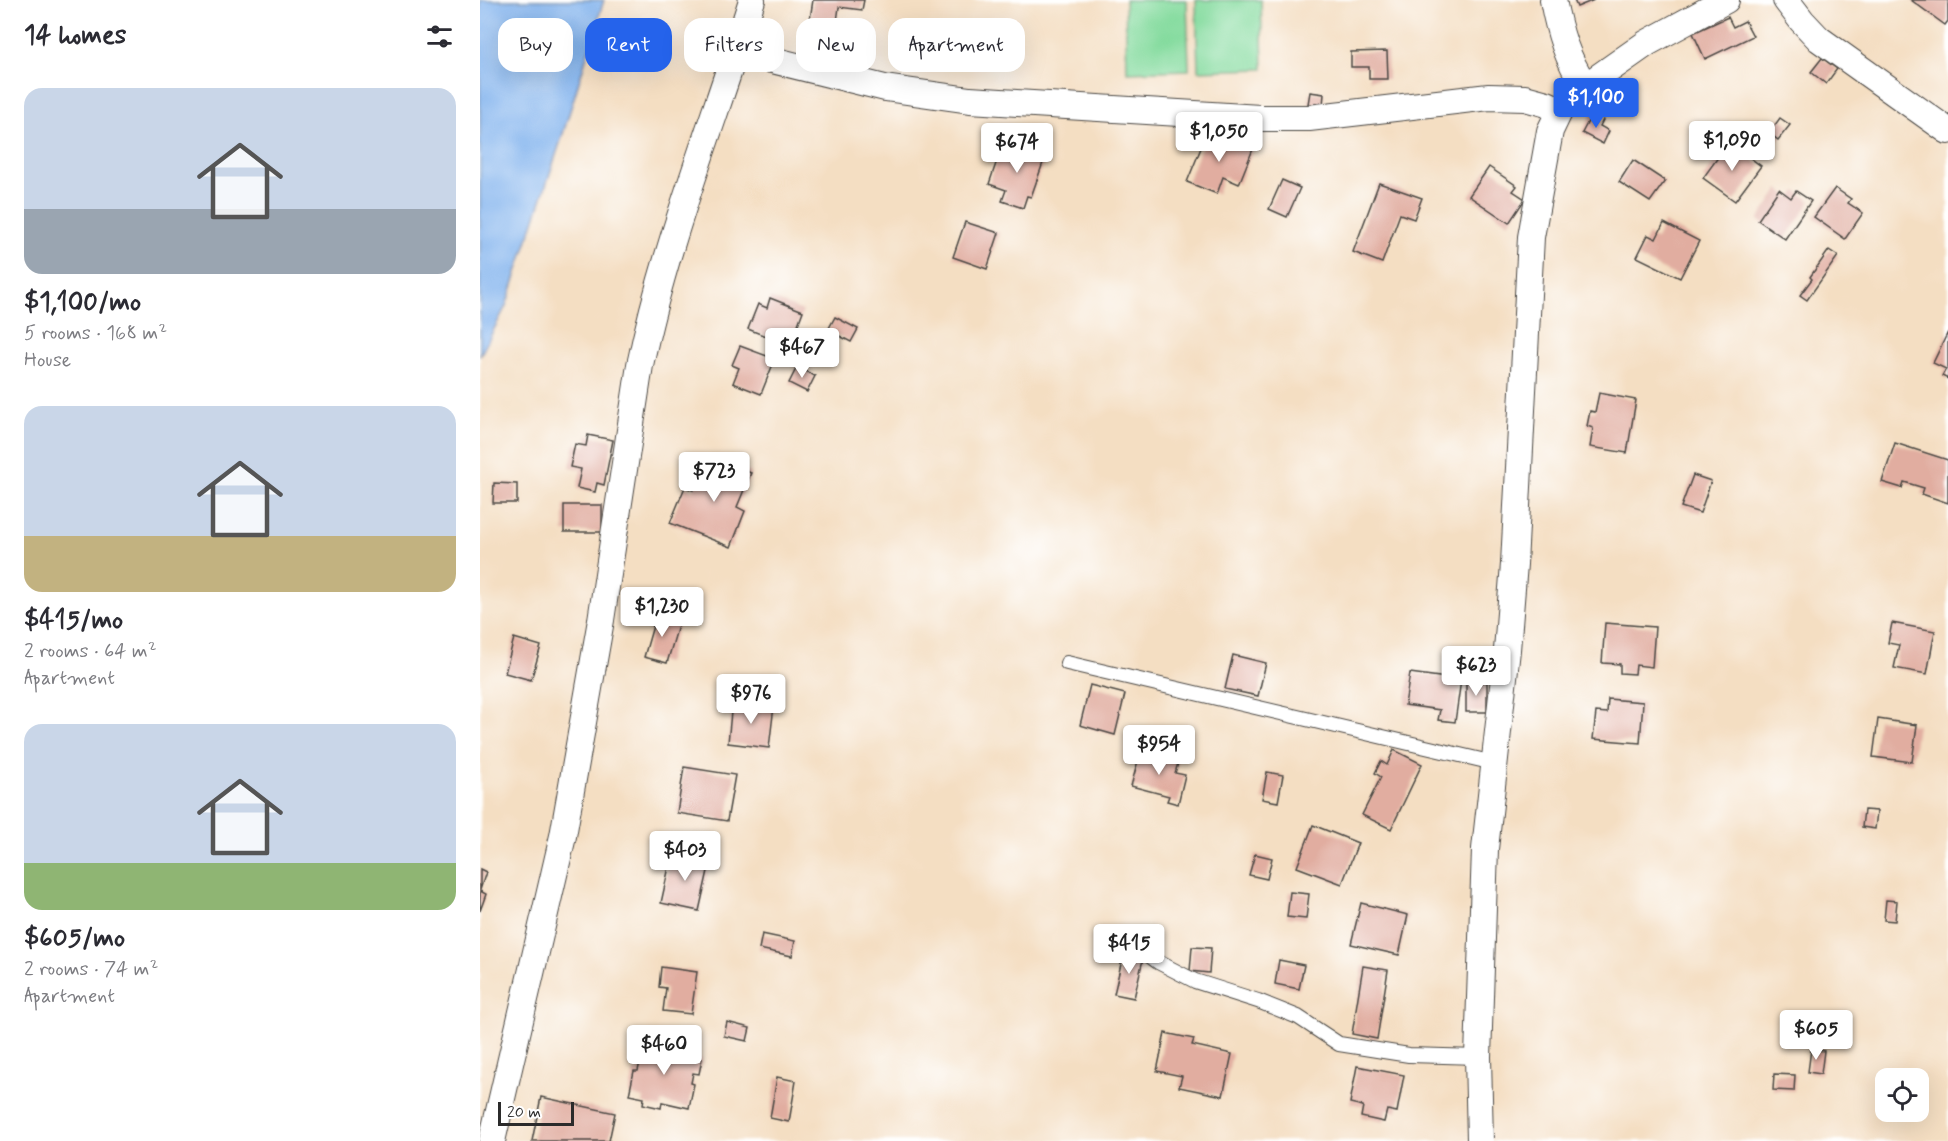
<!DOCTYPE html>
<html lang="en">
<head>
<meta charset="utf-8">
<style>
  :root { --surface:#fff; --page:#f2f2f3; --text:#2b2b33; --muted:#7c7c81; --accent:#2563eb }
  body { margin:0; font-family:Mynerve,sans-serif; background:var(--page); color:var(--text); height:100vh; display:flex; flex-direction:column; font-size:22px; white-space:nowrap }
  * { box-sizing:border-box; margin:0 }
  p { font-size:20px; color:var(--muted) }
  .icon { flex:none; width:33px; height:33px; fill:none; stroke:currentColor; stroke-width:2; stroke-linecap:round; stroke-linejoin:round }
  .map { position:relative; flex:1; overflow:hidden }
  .side { display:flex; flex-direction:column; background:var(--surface); width:480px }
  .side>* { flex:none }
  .top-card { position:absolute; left:18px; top:18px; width:570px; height:54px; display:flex; gap:12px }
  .tools { position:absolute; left:1395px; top:1068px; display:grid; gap:12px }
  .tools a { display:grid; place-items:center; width:54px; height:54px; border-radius:12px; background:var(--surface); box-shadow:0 6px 24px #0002; font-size:30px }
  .scale { position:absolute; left:18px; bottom:15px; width:76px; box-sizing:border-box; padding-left:6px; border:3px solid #2b2b2b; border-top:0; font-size:16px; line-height:21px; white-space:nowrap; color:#2b2b2b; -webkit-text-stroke:4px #fff; paint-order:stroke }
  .price { position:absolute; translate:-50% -51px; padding:0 14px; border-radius:6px; background:#fff; color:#222; font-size:20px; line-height:39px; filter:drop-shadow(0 2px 3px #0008) }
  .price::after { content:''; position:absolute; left:50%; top:36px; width:18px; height:14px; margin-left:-9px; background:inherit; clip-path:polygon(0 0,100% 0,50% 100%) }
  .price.current { background:var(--accent); color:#fff }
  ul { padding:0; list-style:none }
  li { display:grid; align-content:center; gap:12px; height:318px; padding:0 24px }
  li span { display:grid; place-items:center; height:186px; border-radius:18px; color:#555 }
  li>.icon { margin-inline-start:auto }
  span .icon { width:108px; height:108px; fill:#fffc; stroke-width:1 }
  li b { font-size:26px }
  h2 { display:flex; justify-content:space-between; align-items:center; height:72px; padding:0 24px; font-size:26px }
  .chip { padding:0 21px; border-radius:18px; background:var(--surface); box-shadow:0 6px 24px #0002; font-size:21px; line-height:54px }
  .chip.current { background:var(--accent); color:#fff }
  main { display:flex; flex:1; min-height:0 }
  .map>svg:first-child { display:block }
  .green { fill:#85db9f; stroke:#588365; stroke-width:1.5 }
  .water { fill:#81b2ed; stroke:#566e8c; stroke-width:1.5 }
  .building { fill:#e1ada0 }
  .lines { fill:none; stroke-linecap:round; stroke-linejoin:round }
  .lane-casing { stroke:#494642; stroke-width:16 }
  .street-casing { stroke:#494642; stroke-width:28 }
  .lane { stroke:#fff; stroke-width:14 }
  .street { stroke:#fff; stroke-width:26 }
</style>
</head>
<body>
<main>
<section class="side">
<h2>14 homes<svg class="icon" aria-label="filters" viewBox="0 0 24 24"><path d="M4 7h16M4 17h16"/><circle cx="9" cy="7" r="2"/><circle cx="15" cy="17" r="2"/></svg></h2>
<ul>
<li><span style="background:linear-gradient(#c9d6e8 65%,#9aa5b1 0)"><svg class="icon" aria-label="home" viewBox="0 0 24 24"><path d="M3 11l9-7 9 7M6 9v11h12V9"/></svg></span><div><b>$1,100/mo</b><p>5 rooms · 168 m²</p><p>House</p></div></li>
<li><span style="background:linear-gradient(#c9d6e8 70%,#c2b280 0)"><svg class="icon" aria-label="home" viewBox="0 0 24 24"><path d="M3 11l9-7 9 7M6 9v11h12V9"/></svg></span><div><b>$415/mo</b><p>2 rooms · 64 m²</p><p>Apartment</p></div></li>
<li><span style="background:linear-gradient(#c9d6e8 75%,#8fb573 0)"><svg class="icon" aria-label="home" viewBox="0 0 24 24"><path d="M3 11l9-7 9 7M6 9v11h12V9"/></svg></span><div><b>$605/mo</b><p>2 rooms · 74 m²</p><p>Apartment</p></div></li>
</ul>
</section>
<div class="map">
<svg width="1468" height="1141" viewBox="0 0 1468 1141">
  <rect width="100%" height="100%" fill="#fff"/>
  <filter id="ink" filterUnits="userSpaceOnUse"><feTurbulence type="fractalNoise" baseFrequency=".0167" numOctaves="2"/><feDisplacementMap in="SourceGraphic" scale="12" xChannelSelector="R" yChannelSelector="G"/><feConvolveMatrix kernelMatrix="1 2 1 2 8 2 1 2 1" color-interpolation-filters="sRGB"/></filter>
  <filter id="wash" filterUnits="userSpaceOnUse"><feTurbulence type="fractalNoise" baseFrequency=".008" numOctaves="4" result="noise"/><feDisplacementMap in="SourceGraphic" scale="24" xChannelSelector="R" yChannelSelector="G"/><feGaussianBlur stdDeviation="1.35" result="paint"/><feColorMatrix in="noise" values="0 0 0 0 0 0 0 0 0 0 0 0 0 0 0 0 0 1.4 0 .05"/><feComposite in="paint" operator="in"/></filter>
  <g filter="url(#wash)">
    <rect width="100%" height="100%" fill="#f4dec2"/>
    <g class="green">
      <path d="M645 0H707L709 70 647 72Z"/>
      <path d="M716 0H781L783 69 718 71Z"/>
    </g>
    <path class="water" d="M0 0H124L82 137 26 306 0 356Z"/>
    <g id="blocks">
      <g class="building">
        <path d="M333 0H384L382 10 359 7 355 36 328 32Z"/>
        <path d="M1094 0H1114L1097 7Z"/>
        <path d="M1431 0H1468V21L1465 25Z"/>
        <path d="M1248 17 1253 27 1265 21 1273 36 1225 59 1213 33Z"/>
        <path d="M907 51 908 79H889V67H871V52Z"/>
        <path d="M1342 58 1357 69 1346 84 1331 72Z"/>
        <path d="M830 92 844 94 843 105 828 104Z"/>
        <path d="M1113 112 1124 118 1120 126 1129 131 1123 144 1102 133Z"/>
        <path d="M1300 118 1310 125 1298 140 1289 133Z"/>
        <path d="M728 131 773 149 759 184 743 177 737 194 707 182Z"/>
        <path d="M1249 142 1281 166 1255 201 1223 178Z"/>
        <path d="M523 143 565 157 551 197 547 196 543 208 522 201 526 190 509 184Z"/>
        <path d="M1153 160 1185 181 1170 202 1139 182Z"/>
        <path d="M1009 167 1037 186 1033 191 1045 199 1029 223 989 196Z"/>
        <path d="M802 180 820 188 807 217 789 209Z"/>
        <path d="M899 183 942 198 934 219 920 214 902 263 873 252Z"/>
        <path d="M1355 188 1371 199 1368 203 1383 213 1365 239 1334 217Z"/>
        <path d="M1299 189 1311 198 1316 191 1331 201 1305 239 1278 220Z"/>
        <path d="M485 222 519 233 507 269 473 257Z"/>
        <path d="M1184 223 1219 241 1200 278 1157 257 1168 235 1176 239Z"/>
        <path d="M1349 250 1358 256 1327 300 1320 295 1332 279 1330 277Z"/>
        <path d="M290 298 323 311 310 346 268 329 278 304 287 308Z"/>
        <path d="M355 317 378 329 371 342 348 330Z"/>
        <path d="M1468 332V379L1462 376 1466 369 1453 363Z"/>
        <path d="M260 346 295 359 281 394 253 383 259 368 252 365Z"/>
        <path d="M317 367 335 376 327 392 309 383Z"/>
        <path d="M1119 393 1156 400 1147 453 1110 447 1113 428 1107 426 1110 411 1115 412Z"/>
        <path d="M108 435 133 440 124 485 117 483 115 492 97 488 101 469 90 467 95 444 106 446Z"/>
        <path d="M1415 443 1468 460V503L1442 494 1444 488 1424 482 1422 488 1402 482Z"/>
        <path d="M227 456 271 473 257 507 265 511 251 547 190 523 205 487 213 490Z"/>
        <path d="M1213 475 1231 481 1220 513 1201 507Z"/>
        <path d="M14 483 37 484V503H13Z"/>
        <rect x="84" y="505" width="38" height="27"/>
        <path d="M177 612 200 619 187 663 164 657Z"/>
        <path d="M1125 623 1175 627 1172 667 1156 665 1155 674 1140 673V664L1122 663Z"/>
        <path d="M1412 623 1455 631 1447 674 1414 668 1419 645 1408 643Z"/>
        <path d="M34 638 61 646 51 680 25 673Z"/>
        <path d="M753 655 786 663 778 696 745 689Z"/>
        <path d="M930 673 981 680 975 722 958 720 960 710 925 705Z"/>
        <rect x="986" y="682" width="21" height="30"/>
        <path d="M610 685 645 694 635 735 600 725Z"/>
        <path d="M1128 699 1163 702 1160 743 1113 739 1116 712 1127 713Z"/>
        <path d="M252 702 294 706 289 748 248 743Z"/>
        <path d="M1398 719 1437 725 1432 762 1393 757Z"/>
        <path d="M661 750 699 760 695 773 705 775 698 804 687 801 689 796 651 786Z"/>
        <path d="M914 750 942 764 911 829 882 815 901 777 895 773 901 761 907 765Z"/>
        <path d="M204 767 255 775 247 821 197 813Z"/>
        <path d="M787 772 803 775 798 802 782 799Z"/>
        <path d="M1384 810 1397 811 1395 829 1382 827Z"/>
        <path d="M833 825 878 843 862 884 817 867Z"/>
        <path d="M192 853 230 862 219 911 181 903Z"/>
        <path d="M775 854 792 858 787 879 769 875Z"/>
        <path d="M0 869 6 872 0 890Z"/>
        <path d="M0 891 6 894 0 911Z"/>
        <path d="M810 892 829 894 826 919 807 917Z"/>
        <path d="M1406 900 1417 901 1415 921 1404 920Z"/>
        <path d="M881 903 928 915 919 955 871 944Z"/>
        <path d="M282 934 315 941 312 956 279 949Z"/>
        <path d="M712 947 731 948 729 973 710 971Z"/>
        <path d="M644 951 664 955 654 998 634 994Z"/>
        <path d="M799 960 824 965 819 989 795 984Z"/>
        <path d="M883 966 908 970 897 1039 872 1034Z"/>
        <path d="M181 967 217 972 211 1014 183 1011 186 988 179 987Z"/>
        <path d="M247 1022 270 1028 267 1041 244 1036Z"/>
        <path d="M685 1033 714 1039 712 1045 752 1054 743 1096 699 1087 702 1076 677 1071Z"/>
        <path d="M178 1043 196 1047 195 1052 222 1059 219 1074 213 1073 211 1083 214 1084 209 1108 182 1102 181 1108 163 1104 164 1098 149 1095 154 1071H158L161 1057 153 1056 156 1044 177 1049Z"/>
        <path d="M1331 1049 1344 1051 1341 1074 1328 1072Z"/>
        <path d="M877 1066 924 1075 917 1112 907 1110 904 1122 881 1117 883 1106 870 1103Z"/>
        <path d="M1294 1074 1315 1075 1314 1091 1293 1090Z"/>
        <path d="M297 1077 316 1081 309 1122 290 1118Z"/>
        <path d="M61 1097 135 1113 129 1141H52Z"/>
      </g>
    </g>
  </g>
  <g filter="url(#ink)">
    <use href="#blocks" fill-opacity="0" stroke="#494642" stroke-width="1.5"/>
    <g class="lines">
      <g class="lane-casing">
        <g id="lane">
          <path d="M587 663 1014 763"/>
          <path d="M651 942 678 962 715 981 778 1001 818 1017 859 1044 929 1055 998 1057"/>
        </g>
      </g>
      <g class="street-casing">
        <g id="street">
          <path d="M1073 0C1079 32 1087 59 1105 86"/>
          <path d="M1306 0 1322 21 1339 39 1468 131"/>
          <path d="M256 51 405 88 490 100 780 118H829L1009 97 1045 98 1067 104 1080 110"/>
          <path d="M12 1141 83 836 121 620 160 365C186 240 234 122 272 0"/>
          <path d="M1000 1141 998 1057 1005 849 1027 650 1034 564 1051 237 1070 131 1080 110 1096 93 1167 43 1246 0"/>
        </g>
      </g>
      <use href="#lane" class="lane"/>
      <use href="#street" class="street"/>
    </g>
  </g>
</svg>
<div class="tools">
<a><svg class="icon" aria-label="locate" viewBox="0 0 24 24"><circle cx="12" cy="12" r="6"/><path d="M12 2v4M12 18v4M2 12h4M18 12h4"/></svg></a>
</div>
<div class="scale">20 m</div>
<b class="price current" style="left:1116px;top:129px">$1,100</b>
<b class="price" style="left:739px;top:163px">$1,050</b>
<b class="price" style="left:1252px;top:172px">$1,090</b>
<b class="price" style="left:537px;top:174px">$674</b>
<b class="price" style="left:322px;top:379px">$467</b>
<b class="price" style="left:234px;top:503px">$723</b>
<b class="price" style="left:182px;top:638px">$1,230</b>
<b class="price" style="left:996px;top:697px">$623</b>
<b class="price" style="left:271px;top:725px">$976</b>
<b class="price" style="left:679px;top:776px">$954</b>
<b class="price" style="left:205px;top:882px">$403</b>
<b class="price" style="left:649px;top:975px">$415</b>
<b class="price" style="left:1336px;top:1061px">$605</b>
<b class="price" style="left:184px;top:1076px">$460</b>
<div class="top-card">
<a class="chip">Buy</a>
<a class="chip current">Rent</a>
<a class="chip">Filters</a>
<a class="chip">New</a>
<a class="chip">Apartment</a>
</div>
</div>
</main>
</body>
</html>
